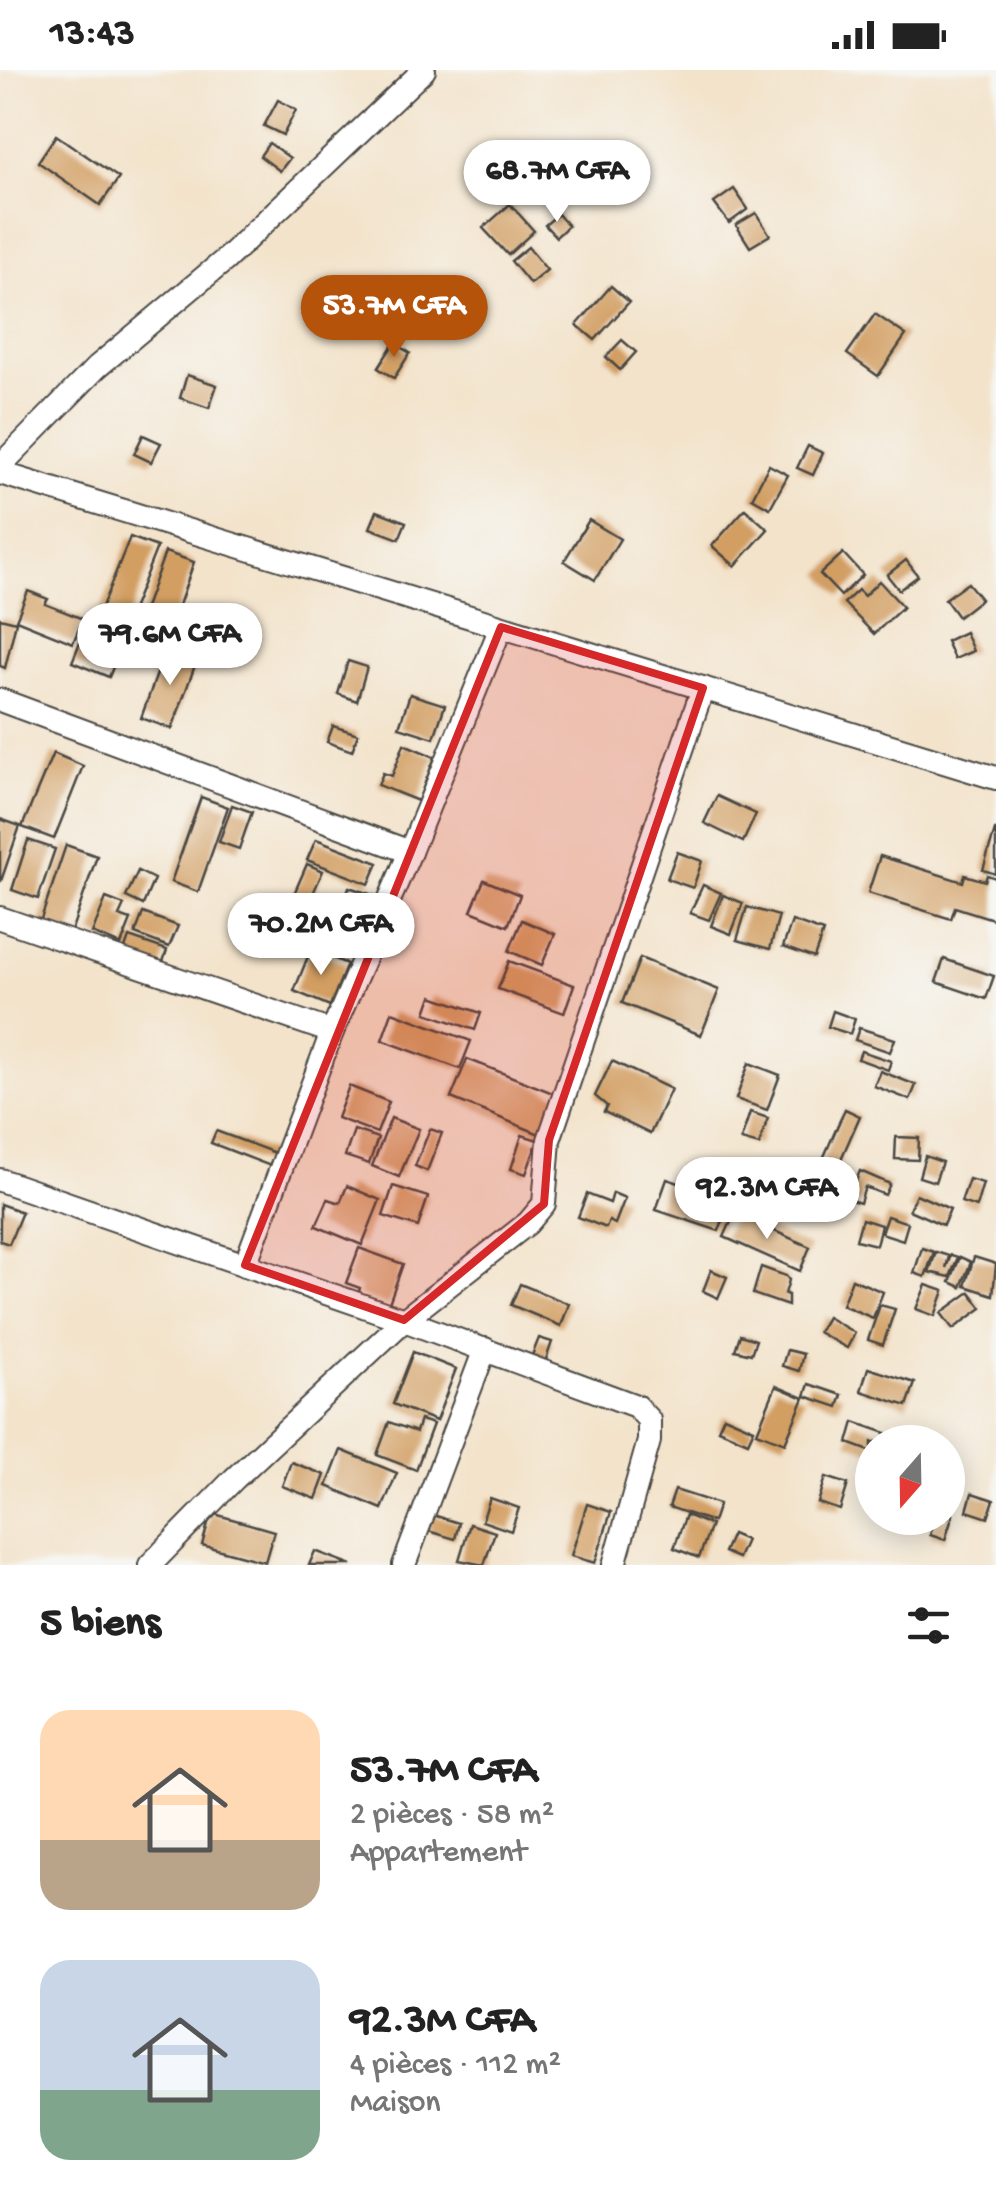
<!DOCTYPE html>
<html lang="fr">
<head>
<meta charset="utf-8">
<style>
  :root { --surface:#fff; --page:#f2f2f2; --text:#222; --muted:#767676; --accent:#b45309 }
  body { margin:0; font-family:"Gochi Hand",sans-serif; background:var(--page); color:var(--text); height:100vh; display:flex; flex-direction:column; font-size:38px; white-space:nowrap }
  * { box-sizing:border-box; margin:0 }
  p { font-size:32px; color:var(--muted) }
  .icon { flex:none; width:55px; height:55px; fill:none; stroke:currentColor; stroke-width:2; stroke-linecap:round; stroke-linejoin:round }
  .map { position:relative; height:1495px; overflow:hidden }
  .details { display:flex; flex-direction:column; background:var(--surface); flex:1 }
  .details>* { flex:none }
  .needle { width:65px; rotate:200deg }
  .fabs { position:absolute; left:855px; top:1355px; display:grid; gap:20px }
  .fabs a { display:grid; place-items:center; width:110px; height:110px; border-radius:50%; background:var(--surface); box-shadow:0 5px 25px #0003; font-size:50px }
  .price { position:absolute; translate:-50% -85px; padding:0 22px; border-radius:35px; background:#fff; color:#222; font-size:32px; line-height:65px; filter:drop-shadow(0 2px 5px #0008) }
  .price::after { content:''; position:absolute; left:50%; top:60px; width:30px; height:22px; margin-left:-15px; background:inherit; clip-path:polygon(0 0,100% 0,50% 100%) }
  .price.active { background:var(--accent); color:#fff }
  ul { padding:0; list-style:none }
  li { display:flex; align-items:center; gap:30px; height:250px; padding:0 40px }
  li span { display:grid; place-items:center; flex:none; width:280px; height:200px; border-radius:30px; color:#555 }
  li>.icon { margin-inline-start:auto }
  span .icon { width:120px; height:120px; fill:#fffc; stroke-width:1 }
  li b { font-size:42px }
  h2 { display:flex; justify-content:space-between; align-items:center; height:120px; padding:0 40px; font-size:42px }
  .status { display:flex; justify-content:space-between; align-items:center; height:70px; padding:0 50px; background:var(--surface); direction:ltr }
  .status svg { height:28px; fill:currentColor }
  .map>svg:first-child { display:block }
  .building { fill:#d29e62 }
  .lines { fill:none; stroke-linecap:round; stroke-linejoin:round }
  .street-casing { stroke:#494743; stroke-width:26 }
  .street { stroke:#fff; stroke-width:22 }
  .marked { fill:#d62828; fill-opacity:0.2; stroke:#d62828; stroke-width:8; stroke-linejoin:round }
</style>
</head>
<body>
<div class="status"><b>13:43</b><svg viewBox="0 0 49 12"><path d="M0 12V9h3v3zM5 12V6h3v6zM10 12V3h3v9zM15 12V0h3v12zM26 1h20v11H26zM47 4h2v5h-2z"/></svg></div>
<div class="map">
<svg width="996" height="1495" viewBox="0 0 996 1495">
  <rect width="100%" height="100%" fill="#f6f6f2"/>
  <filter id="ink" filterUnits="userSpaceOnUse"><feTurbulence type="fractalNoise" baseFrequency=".01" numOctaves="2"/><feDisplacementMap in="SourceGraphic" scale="20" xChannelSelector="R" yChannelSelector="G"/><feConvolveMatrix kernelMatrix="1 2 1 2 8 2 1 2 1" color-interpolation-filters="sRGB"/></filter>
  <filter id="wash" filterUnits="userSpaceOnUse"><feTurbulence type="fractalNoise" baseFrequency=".0048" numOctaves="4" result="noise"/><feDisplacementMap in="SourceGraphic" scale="40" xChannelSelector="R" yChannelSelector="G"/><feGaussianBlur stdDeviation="2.25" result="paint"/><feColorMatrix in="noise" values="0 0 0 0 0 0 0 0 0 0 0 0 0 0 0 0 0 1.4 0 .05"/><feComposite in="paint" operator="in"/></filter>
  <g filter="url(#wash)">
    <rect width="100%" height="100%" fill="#f3e3cb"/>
    <g id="blocks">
      <g class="building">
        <path d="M278 30 296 40 283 65 264 56Z"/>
        <path d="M56 65 119 108 100 135 38 92Z"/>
        <path d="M269 73 290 88 280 101 260 86Z"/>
        <path d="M734 119 748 139 729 153 714 133Z"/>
        <path d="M510 134 534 161 508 185 483 158Z"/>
        <path d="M756 143 770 165 750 177 736 155Z"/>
        <path d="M558 144 568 156 556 167 545 155Z"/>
        <path d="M528 177 547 200 530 214 511 191Z"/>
        <path d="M446 214 463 229 434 261 417 245Z"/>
        <path d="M611 216 629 232 595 270 577 255Z"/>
        <path d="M875 244 906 265 878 306 847 284Z"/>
        <path d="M622 270 636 282 620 300 606 287Z"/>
        <path d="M394 273 410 283 394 308 378 298Z"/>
        <path d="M187 305 217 315 209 338 180 328Z"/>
        <path d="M143 365 161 373 151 392 134 384Z"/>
        <path d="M808 376 823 383 813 405 797 398Z"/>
        <path d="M769 395 788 405 770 438 752 428Z"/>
        <path d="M745 439 768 459 735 496 712 476Z"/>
        <path d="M377 441 406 452 399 469 370 458Z"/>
        <path d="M589 450 620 469 595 510 564 491Z"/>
        <path d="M130 467 157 477 126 555 99 544Z"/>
        <path d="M165 482 194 492 168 567 138 557Z"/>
        <path d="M843 483 863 505 841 526 820 504Z"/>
        <path d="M906 490 918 506 899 520 887 505Z"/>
        <path d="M879 511 903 537 874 564 844 533 858 520 864 526Z"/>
        <path d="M968 513 981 529 958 547 945 529Z"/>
        <path d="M28 521 48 529 45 534 83 549 73 573 16 550Z"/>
        <path d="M0 548 16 552 5 598 0 596Z"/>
        <path d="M87 555 124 570 109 607 72 592Z"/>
        <path d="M965 562 973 581 954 589 946 571Z"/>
        <path d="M167 576 198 587 172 659 141 648Z"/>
        <path d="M348 591 367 597 357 631 338 624Z"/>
        <path d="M410 624 445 635 434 668 399 657Z"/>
        <path d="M333 656 358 664 352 681 327 672Z"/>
        <path d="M404 674 435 687 418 731 378 715 383 703 392 706Z"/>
        <path d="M53 683 83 696 54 769 22 757Z"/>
        <path d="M717 726 756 744 743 772 704 753Z"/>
        <path d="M201 727 228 737 198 822 171 812Z"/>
        <path d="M232 735 252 742 239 779 219 772Z"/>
        <path d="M0 749 20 756 1 811H0Z"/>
        <path d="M995 760H996V804L983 800Z"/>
        <path d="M316 769 378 793 369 814 307 790Z"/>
        <path d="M28 770 55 779 38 829 12 820Z"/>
        <path d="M66 775 97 786 70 865 39 855Z"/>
        <path d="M677 782 702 791 693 818 667 809Z"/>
        <path d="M880 786 963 812 965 805 985 811 987 805 996 808V850L955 837 951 849 868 823Z"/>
        <path d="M307 794 323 801 300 853 284 847Z"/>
        <path d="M138 801 154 809 143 835 126 827Z"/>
        <path d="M484 810 520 825 508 856 471 841Z"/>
        <path d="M703 815 721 823 709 850 690 843Z"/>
        <path d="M349 817 382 828 361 885 329 873Z"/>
        <path d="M723 825 743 833 731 864 711 856Z"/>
        <path d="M106 828 124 835 119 846 131 850 121 875 92 863Z"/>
        <path d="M747 837 779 846 770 879 737 870Z"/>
        <path d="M143 843 178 856 169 877 135 864Z"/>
        <path d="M522 850 555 864 542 895 509 881Z"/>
        <path d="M792 851 823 862 814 888 783 877Z"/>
        <path d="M129 867 167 880 161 898 123 884Z"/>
        <path d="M311 879 347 894 330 936 294 921Z"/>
        <path d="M640 888 719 920 701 965 622 933Z"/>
        <path d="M944 889 994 906 986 929 936 912Z"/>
        <path d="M509 891 574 915 564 943 498 919Z"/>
        <path d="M432 926 481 943 475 960 426 943Z"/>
        <path d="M833 941 855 949 850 964 828 957Z"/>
        <path d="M392 942 471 971 460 999 382 970Z"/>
        <path d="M859 958 895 969 890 982 855 970Z"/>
        <path d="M861 981 891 991 888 1000 858 989Z"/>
        <path d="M467 989 558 1025 542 1065 451 1028Z"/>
        <path d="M612 991 671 1019 650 1064 604 1042 607 1036 595 1026Z"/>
        <path d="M749 993 780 1005 767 1040 736 1029Z"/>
        <path d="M880 1001 916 1015 910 1030 874 1016Z"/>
        <path d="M349 1016 389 1032 377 1063 337 1048Z"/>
        <path d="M845 1039 860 1046 834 1105 819 1098Z"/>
        <path d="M750 1042 768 1048 759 1075 741 1070Z"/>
        <path d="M391 1048 419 1059 399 1107 372 1096Z"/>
        <path d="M430 1059 442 1063 427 1101 415 1096Z"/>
        <path d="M354 1060 378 1068 369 1094 345 1086Z"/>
        <path d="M216 1061 278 1084 273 1097 211 1073Z"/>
        <path d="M522 1065 538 1070 526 1104 511 1099Z"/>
        <path d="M896 1067 919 1068 918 1090 895 1089Z"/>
        <path d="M925 1086 942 1092 935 1112 919 1107Z"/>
        <path d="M860 1101 890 1114 885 1125 865 1117 860 1133 844 1128 849 1112 855 1113Z"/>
        <path d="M667 1109 730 1130 719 1161 656 1140Z"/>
        <path d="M969 1109 983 1113 976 1137 961 1132Z"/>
        <path d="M347 1116 380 1130 362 1175 316 1156 328 1129 340 1133Z"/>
        <path d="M393 1116 428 1127 418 1157 383 1146Z"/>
        <path d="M613 1123 625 1128 615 1154 609 1151 606 1158 578 1147 587 1124 610 1133Z"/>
        <path d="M916 1124 950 1139 943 1155 909 1140Z"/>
        <path d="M0 1134 22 1142 9 1174 0 1171Z"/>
        <path d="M735 1143 810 1177 800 1201 724 1167Z"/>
        <path d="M887 1146 908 1153 903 1170 881 1163Z"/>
        <path d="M862 1149 881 1155 876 1175 856 1170Z"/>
        <path d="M359 1178 403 1194 388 1236 358 1225 360 1218 346 1213Z"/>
        <path d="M922 1178 934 1182 925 1207 914 1203Z"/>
        <path d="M936 1182 949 1186 946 1198 951 1185 958 1187 950 1207 929 1202Z"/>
        <path d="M960 1187 971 1192 961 1217 950 1212Z"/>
        <path d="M974 1187 996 1194 993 1225 965 1216Z"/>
        <path d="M761 1197 786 1206 789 1210 785 1224 788 1225V1236L753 1224Z"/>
        <path d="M711 1200 727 1207 718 1228 703 1221Z"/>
        <path d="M852 1209 883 1222 873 1248 842 1235Z"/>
        <path d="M520 1214 569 1234 561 1256 511 1235Z"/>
        <path d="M926 1215 944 1221 935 1246 916 1239Z"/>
        <path d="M970 1222 982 1238 953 1259 941 1243Z"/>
        <path d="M880 1235 895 1239 883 1275 868 1270Z"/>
        <path d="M827 1247 855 1263 847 1278 818 1262Z"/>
        <path d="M740 1265 756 1270 751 1284 735 1280Z"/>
        <path d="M539 1268 552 1272 543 1298 529 1293Z"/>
        <path d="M787 1280 803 1284 799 1301 782 1296Z"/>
        <path d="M413 1282 456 1299 436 1351 393 1334Z"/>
        <path d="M868 1298 915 1313 907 1336 861 1321Z"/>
        <path d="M809 1314 842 1325 838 1337 805 1326Z"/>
        <path d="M776 1316 804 1328 785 1373 757 1362Z"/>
        <path d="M724 1346 754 1359 748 1372 718 1359Z"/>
        <path d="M420 1350 433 1354 416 1400 377 1385 389 1352 416 1362Z"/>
        <path d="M854 1352 889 1364 886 1372H872V1382L848 1373Z"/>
        <path d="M341 1380 397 1403 382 1439 327 1416Z"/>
        <path d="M291 1392 325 1405 316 1429 282 1416Z"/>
        <path d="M826 1407 848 1414 840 1440 818 1433Z"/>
        <path d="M675 1420 719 1434 713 1452 669 1437Z"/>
        <path d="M972 1423 994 1430 988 1448 967 1441Z"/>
        <path d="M490 1428 519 1438 511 1461 482 1451Z"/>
        <path d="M587 1434 611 1442 595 1493 571 1486Z"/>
        <path d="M211 1443 274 1461 265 1492 202 1475Z"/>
        <path d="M948 1444 953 1445 945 1470 930 1465 936 1448H948Z"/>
        <path d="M433 1445 459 1453 455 1469 428 1461Z"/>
        <path d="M686 1445 711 1455 699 1488 674 1478Z"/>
        <path d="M470 1454 495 1462 484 1495 459 1490Z"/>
        <path d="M732 1464 746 1470 738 1488 724 1482Z"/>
        <path d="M315 1481 352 1495H309Z"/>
      </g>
    </g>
  </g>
  <g filter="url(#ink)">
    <use href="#blocks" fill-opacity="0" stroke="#494743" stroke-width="2.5"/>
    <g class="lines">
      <g class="street-casing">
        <g id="street">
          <path d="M0 396 97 297 225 190 424 0"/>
          <path d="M0 403 996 708"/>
          <path d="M0 630 410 782"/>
          <path d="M0 848 332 962"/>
          <path d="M0 1110 404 1250 636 1336 649 1350V1371L614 1495"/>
          <path d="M245 1195 332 962 410 782 501 557"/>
          <path d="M150 1495 234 1409 404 1250 528 1153 544 1134 549 1070 703 618"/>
          <path d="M404 1495 485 1279"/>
        </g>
      </g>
      <use href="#street" class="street"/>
    </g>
  </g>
  <path class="marked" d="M501 557 703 618 549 1070 544 1134 404 1250 245 1195Z"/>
</svg>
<div class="fabs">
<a><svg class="needle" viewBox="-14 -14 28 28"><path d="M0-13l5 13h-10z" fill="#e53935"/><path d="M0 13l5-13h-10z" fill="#767676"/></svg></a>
</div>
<b class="price" style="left:557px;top:155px">68.7M CFA</b>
<b class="price active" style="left:394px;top:290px">53.7M CFA</b>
<b class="price" style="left:170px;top:618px">79.6M CFA</b>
<b class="price" style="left:321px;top:908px">70.2M CFA</b>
<b class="price" style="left:767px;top:1172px">92.3M CFA</b>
</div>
<section class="details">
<h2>5 biens<svg class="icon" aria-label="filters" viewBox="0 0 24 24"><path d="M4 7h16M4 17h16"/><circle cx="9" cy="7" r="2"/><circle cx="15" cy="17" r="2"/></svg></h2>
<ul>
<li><span style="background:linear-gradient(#ffd9b3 65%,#b9a48a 0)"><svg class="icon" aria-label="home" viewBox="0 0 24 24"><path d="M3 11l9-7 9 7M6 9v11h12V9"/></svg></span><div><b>53.7M CFA</b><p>2 pièces · 58 m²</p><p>Appartement</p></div></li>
<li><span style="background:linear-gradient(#c9d6e8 65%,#7fa58c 0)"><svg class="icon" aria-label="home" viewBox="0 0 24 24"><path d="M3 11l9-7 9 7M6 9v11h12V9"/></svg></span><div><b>92.3M CFA</b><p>4 pièces · 112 m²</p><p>Maison</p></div></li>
</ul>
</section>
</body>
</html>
